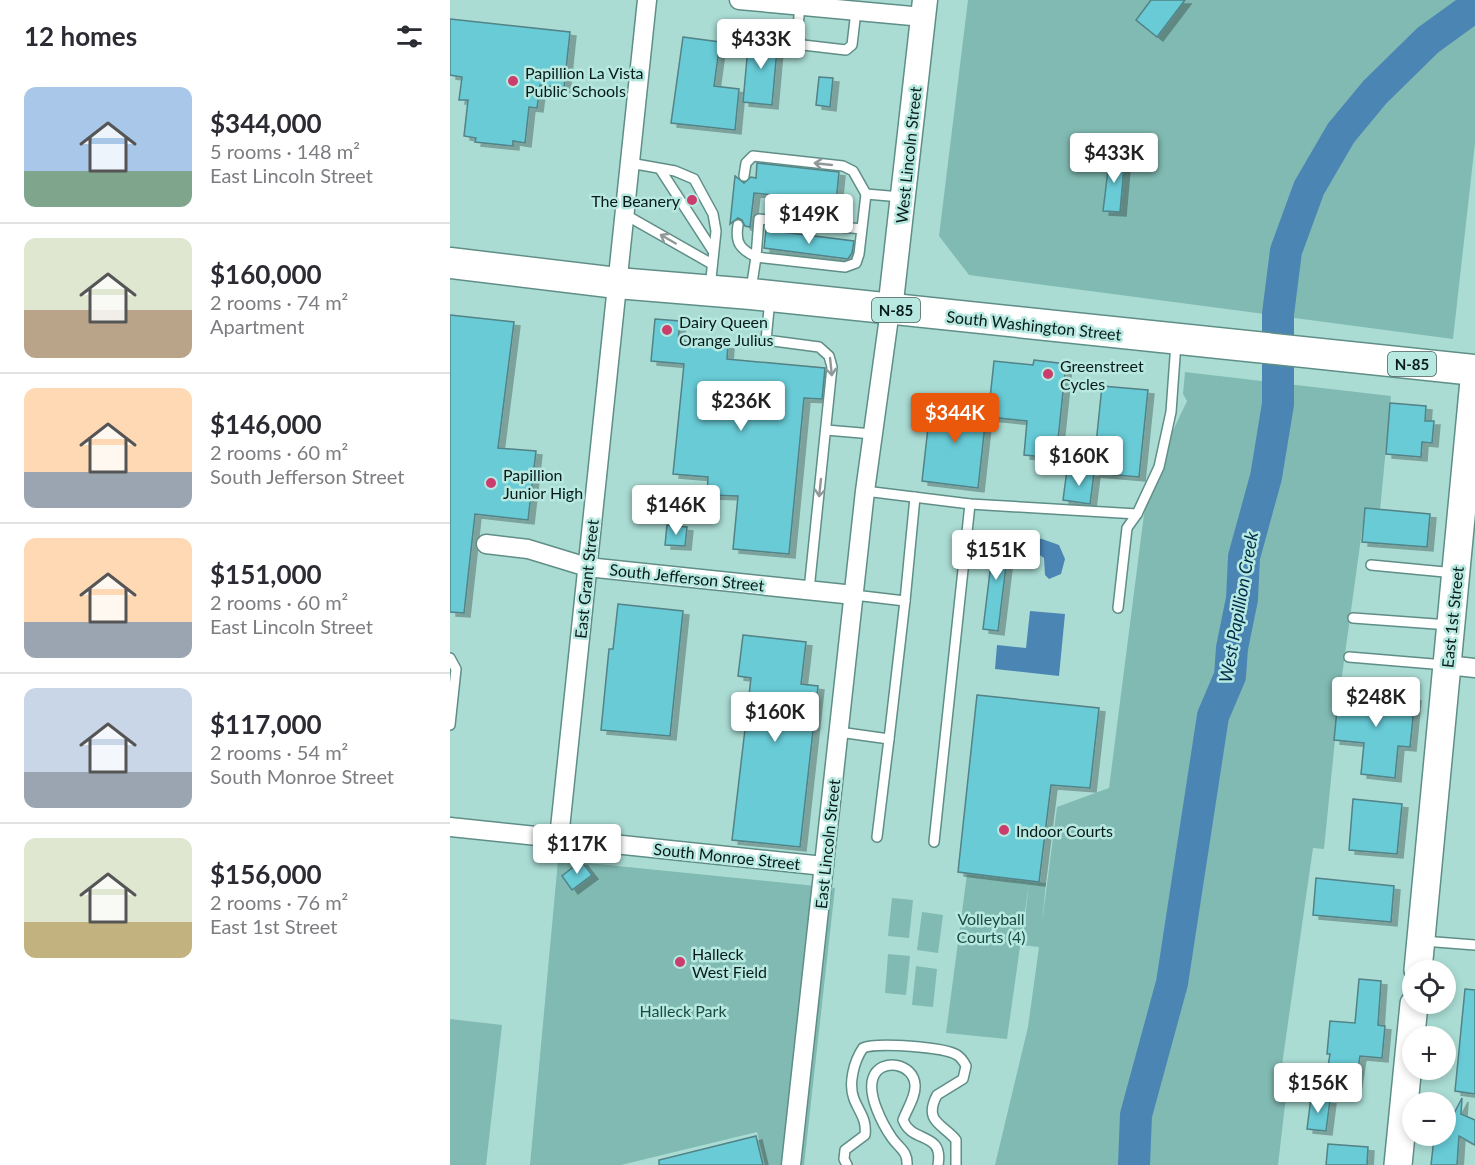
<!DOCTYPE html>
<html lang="en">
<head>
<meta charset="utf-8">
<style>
  :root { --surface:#fff; --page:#f2f2f3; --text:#2b2b33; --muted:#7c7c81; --line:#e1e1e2; --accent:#ea580c }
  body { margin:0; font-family:Lato,sans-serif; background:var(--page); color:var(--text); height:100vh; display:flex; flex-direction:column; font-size:22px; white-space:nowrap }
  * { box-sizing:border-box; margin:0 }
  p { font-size:20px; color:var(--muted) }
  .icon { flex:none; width:33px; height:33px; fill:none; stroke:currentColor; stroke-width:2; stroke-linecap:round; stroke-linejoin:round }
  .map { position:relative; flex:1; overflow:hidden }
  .side { display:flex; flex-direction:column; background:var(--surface); width:450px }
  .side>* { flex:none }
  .tools { position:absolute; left:952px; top:960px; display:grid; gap:12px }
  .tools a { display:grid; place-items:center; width:54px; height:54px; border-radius:50%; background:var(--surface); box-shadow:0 3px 9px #0003; font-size:30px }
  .price { position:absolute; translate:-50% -51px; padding:0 14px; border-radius:6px; background:#fff; color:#222; font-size:20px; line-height:39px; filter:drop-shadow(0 2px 3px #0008) }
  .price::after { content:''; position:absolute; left:50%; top:36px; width:18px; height:14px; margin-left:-9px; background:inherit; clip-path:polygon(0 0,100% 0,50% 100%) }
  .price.current { background:var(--accent); color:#fff }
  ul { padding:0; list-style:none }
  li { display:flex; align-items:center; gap:18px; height:150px; padding:0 24px }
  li+li { border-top:2px solid var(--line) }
  li span { display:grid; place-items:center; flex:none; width:168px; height:120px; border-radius:12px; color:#555 }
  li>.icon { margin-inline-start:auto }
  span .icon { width:72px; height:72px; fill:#fffc; stroke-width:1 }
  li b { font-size:26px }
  h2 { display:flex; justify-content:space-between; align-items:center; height:72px; padding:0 24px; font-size:26px }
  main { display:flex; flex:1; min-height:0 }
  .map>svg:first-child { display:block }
  .green { fill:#81bab2 }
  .water { fill:#4b85b4 }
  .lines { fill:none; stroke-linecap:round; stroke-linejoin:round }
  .river { stroke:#4b85b4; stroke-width:32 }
  .building { fill:#67cbd6; stroke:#528287; stroke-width:1.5; filter:url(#shadow) }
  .service-casing { stroke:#5f8e87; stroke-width:12 }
  .minor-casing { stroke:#5f8e87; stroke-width:21 }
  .tertiary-casing { stroke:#5f8e87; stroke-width:27 }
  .secondary-casing { stroke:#5f8e87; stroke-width:30 }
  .primary-casing { stroke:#5f8e87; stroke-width:33 }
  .service { stroke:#fff; stroke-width:9 }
  .minor { stroke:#fff; stroke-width:18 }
  .tertiary { stroke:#fff; stroke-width:24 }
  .secondary { stroke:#fff; stroke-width:27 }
  .primary { stroke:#fff; stroke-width:30 }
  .oneway { stroke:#909898 }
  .poi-dot { fill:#ca3d6c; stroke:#b7e9e1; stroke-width:2 }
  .labels { text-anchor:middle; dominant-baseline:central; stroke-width:5; stroke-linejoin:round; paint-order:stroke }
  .shield { fill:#b7e9e1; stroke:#3c5955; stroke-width:1.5 }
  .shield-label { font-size:15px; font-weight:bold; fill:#081b19 }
  .poi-label { font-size:16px; fill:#081b19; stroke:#b7e9e1; text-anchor:start }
  .street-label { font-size:16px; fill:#081b19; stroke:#b7e9e1 }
  .park-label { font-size:16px; fill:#1d4944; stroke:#b7e9e1 }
  .water-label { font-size:18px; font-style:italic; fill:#002c4c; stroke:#b7e9e1 }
</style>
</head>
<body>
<main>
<section class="side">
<h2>12 homes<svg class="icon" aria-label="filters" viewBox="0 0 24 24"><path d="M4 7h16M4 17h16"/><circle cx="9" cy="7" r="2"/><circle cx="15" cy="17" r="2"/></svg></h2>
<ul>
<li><span style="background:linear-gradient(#a9c7e8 70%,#7fa58c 0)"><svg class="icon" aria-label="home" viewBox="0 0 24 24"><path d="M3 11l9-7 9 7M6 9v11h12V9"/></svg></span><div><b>$344,000</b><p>5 rooms · 148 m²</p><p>East Lincoln Street</p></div></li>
<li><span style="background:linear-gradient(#dfe7d0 60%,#b9a48a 0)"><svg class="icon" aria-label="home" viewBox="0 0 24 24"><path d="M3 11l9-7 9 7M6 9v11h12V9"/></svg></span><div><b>$160,000</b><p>2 rooms · 74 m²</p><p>Apartment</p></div></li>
<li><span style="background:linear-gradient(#ffd9b3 70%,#9aa5b1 0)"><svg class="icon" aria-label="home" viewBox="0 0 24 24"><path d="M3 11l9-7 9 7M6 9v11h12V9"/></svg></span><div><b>$146,000</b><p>2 rooms · 60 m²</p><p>South Jefferson Street</p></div></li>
<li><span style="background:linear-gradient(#ffd9b3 70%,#9aa5b1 0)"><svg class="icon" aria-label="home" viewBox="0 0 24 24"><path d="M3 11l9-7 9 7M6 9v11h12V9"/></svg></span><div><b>$151,000</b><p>2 rooms · 60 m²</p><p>East Lincoln Street</p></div></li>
<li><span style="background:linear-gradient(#c9d6e8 70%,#9aa5b1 0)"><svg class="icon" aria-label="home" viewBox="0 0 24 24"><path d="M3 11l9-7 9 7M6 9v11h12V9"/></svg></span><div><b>$117,000</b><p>2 rooms · 54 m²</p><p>South Monroe Street</p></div></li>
<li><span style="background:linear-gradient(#dfe7d0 70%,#c2b280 0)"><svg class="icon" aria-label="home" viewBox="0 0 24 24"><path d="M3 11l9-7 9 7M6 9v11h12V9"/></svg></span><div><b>$156,000</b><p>2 rooms · 76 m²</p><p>East 1st Street</p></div></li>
</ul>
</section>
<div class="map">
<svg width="1025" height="1165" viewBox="0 0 1025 1165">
  <defs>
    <filter id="shadow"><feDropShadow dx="6" dy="4" stdDeviation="0" flood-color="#0004"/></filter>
  </defs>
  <rect width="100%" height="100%" fill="#aadcd4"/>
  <g class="green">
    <path d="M518 0H1025V143L1003 339 519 275 489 236Z"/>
    <path d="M735 372 941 396 930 510 915 509 890 690 874 849 863 848 829 1086 837 1088 828 1165H545L578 1027 589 947 572 945 579 883 557 1039 496 1033 517 874 596 883 592 923 607 807 659 788 698 483 737 401 733 394Z"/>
    <path d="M108 860 385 888 354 1165H315L307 1132 171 1165H80Z"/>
    <path d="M442 898 463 900 459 938 438 936Z"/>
    <path d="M472 912 493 915 488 953 467 950Z"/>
    <path d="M438 954 460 956 456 995 435 993Z"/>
    <path d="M466 966 487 969 483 1007 462 1005Z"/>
    <path d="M0 1019 52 1025 36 1165H0Z"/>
  </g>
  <g class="water">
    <path d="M579 538 592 539 609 545 615 559 611 574 599 579 595 575 594 558 579 548Z"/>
    <path d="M580 611 615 614 609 676 545 669 547 645 576 648Z"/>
  </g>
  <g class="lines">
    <path class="river" d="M684 1165 686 1115 722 983 763 716 780 676 782 648 792 599 794 557 816 477 828 404V314L836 251 859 188 891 133 925 92 978 40 1025 6"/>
  </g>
  <g class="building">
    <path d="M701 0H735L707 37 686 20Z"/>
    <path d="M0 19 120 32 114 88 90 85 87 108 79 107 75 143 63 141V146L25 142 26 138 14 136 18 100H9L12 77 0 75Z"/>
    <path d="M299 36 328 38 322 105 293 102Z"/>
    <path d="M233 37 270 42 264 86 289 89 285 130 221 123Z"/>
    <path d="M369 77 383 78 380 107 366 105Z"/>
    <path d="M660 154 675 155 670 212 653 211Z"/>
    <path d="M307 163 389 172 386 202 304 193 300 227 295 226 292 220 288 218 280 224 285 176 294 183 301 177 306 178Z"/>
    <path d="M316 230 404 241 402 253 398 259 314 248Z"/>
    <path d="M0 315 64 322 48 448 86 451 78 520 25 514 14 613 0 612Z"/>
    <path d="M205 319 230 321 228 341 278 345 277 359 375 368 372 399 354 398 339 554 283 549 288 496 257 495 258 477 223 474 234 364 201 361Z"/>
    <path d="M584 360 616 364 606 458 574 455 577 421 538 417 544 361 583 365Z"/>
    <path d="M652 386 698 390 689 477 643 473Z"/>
    <path d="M481 401 537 407 528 488 472 481Z"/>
    <path d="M940 403 976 406 975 421H984L982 443 972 442 971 457 936 454Z"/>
    <path d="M617 470 644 473 640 504 613 500Z"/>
    <path d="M915 508 980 514 977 547 912 542Z"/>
    <path d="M217 525 237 527 235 546 215 545Z"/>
    <path d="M545 531 560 533 548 631 533 629Z"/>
    <path d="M168 604 233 611 220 736 151 730 159 649H163Z"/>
    <path d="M293 635 356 642 351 684 368 686 350 847 282 840 301 678 288 676Z"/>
    <path d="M889 690 965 697 960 747 948 746 945 778 911 774 914 743 884 740Z"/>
    <path d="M527 695 649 708 640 788 601 785 589 882 508 872Z"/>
    <path d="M903 799 952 804 947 854 899 850Z"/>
    <path d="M131 861 142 875 122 890 112 876Z"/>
    <path d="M866 878 944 886 941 922 863 915Z"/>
    <path d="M909 979 931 981 928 1025 935 1026 932 1058 910 1056 904 1094 874 1090 880 1054H877L880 1021 905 1023Z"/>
    <path d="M1015 989 1025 990V1094L1005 1091Z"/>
    <path d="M861 1098 880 1100 876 1131 857 1129Z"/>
    <path d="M1012 1098 1011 1114 1025 1120V1145L1009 1136 1007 1165H981L984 1138 996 1136V1129Z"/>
    <path d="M306 1136 313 1165H209V1160Z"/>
    <path d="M878 1144 918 1147 917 1165H876Z"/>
  </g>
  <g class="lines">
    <g class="service-casing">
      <g id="service">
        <path d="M350 5 347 38 353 45 396 50 402 45 406 11"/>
        <path d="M180 163 225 171 244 179 263 214 266 231 260 288"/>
        <path d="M210 169 263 251"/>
        <path d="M294 176 296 163 303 156 393 166 403 171 416 194"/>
        <path d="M174 214 262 264"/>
        <path d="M288 225C285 243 290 249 306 257L301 290"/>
        <path d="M412 229 309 219 306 257 395 267 406 263 409 254 416 194 451 197"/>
        <path d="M320 299 316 340 369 347 379 356 382 367 359 590"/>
        <path d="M376 430 423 434"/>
        <path d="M415 491 520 504 687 514"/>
        <path d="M921 565 1005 573"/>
        <path d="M404 595 455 601 465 497"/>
        <path d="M668 608 677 528 687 514 709 467 721 412 726 343"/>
        <path d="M903 618 999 625"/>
        <path d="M899 657 995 665"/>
        <path d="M0 658 6 669 0 725"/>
        <path d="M389 732 439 739 455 601"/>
        <path d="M427 837 439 739"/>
        <path d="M484 842 520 504"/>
        <path d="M973 941 1025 945"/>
        <path d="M397 1165 394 1159 395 1150 415 1135C417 1119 409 1112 404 1099 398 1084 404 1061 413 1048 426 1042 495 1047 507 1055 512 1058 514 1062 516 1066L513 1079 487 1095C473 1122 493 1124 506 1140V1165"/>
        <path d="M457 1165C458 1151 449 1148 442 1138 433 1125 417 1095 423 1078 430 1057 464 1063 465 1085 466 1096 457 1109 453 1120 462 1144 494 1131 488 1165"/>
      </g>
    </g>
    <g class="minor-casing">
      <g id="minor">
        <path d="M289 0 473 17"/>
        <path d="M36 544 78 549 137 567 404 595"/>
        <path d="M997 665 1025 668"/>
        <path d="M0 827 374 866"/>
        <path d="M109 838 197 0"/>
        <path d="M341 1165 415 491 440 310"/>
      </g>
    </g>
    <g class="tertiary-casing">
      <path id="tertiary" d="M440 310 475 0"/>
    </g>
    <g class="secondary-casing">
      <g id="secondary">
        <path d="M968 970 1025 370"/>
        <path d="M948 1165 964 1004"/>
      </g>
    </g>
    <g class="primary-casing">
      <path id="primary" d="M0 263 167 283 301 294 1025 370"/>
    </g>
    <use href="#service" class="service"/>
    <use href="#minor" class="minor"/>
    <use href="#tertiary" class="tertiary"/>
    <use href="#secondary" class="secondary"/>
    <use href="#primary" class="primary"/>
  </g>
  <defs><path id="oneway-shaft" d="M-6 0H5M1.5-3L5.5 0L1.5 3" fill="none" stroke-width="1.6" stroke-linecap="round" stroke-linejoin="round" transform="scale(1.5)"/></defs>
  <g class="oneway">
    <use href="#oneway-shaft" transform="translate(373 164) rotate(-174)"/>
    <use href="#oneway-shaft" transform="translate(218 239) rotate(-150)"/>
    <use href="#oneway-shaft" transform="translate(381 367) rotate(84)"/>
    <use href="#oneway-shaft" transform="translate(370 488) rotate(96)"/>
  </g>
  <g class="poi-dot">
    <circle cx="63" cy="81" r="6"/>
    <circle cx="242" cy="200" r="6"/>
    <circle cx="217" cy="330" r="6"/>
    <circle cx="598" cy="374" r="6"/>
    <circle cx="41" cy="483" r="6"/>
    <circle cx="554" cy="830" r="6"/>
    <circle cx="230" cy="962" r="6"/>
  </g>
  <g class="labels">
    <g class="shield">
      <rect x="422" y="298" width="48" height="24" rx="4.5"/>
      <rect x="938" y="352" width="48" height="24" rx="4.5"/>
    </g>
    <g class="shield-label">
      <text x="446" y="310">N-85</text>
      <text x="962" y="364">N-85</text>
    </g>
    <g class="poi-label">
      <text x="75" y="72">Papillion La Vista<tspan x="75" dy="18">Public Schools</tspan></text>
      <text x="230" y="200" text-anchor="end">The Beanery</text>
      <text x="229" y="321">Dairy Queen<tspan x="229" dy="18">Orange Julius</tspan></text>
      <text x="610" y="365">Greenstreet<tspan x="610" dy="18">Cycles</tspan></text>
      <text x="53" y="474">Papillion<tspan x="53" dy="18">Junior High</tspan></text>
      <text x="566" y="830">Indoor Courts</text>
      <text x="242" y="953">Halleck<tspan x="242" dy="18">West Field</tspan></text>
    </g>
    <g class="street-label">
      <text transform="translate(458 155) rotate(-84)">West Lincoln Street</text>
      <text transform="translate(584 325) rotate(6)">South Washington Street</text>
      <text transform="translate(237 577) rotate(6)">South Jefferson Street</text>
      <text transform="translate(136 579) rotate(-84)">East Grant Street</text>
      <text transform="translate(1002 617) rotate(-84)">East 1st Street</text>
      <text transform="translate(377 844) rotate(-84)">East Lincoln Street</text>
      <text transform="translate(277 856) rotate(6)">South Monroe Street</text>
    </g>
    <g class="park-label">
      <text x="541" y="918">Volleyball<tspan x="541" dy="18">Courts (4)</tspan></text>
      <text x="233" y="1010">Halleck Park</text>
    </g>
    <g class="water-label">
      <text transform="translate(788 607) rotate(-80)">West Papillion Creek</text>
    </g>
  </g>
</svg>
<div class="tools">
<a><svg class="icon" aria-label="locate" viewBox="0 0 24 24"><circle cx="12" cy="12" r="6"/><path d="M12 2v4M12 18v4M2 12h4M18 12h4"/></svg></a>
<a>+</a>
<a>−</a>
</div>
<b class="price" style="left:311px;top:70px">$433K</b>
<b class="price" style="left:664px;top:184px">$433K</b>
<b class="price" style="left:359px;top:245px">$149K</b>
<b class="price" style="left:291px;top:432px">$236K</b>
<b class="price current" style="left:505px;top:444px">$344K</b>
<b class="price" style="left:629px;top:487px">$160K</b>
<b class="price" style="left:226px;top:536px">$146K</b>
<b class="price" style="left:546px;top:581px">$151K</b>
<b class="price" style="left:926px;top:728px">$248K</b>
<b class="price" style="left:325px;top:743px">$160K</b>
<b class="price" style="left:127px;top:875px">$117K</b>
<b class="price" style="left:868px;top:1114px">$156K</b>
</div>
</main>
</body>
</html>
